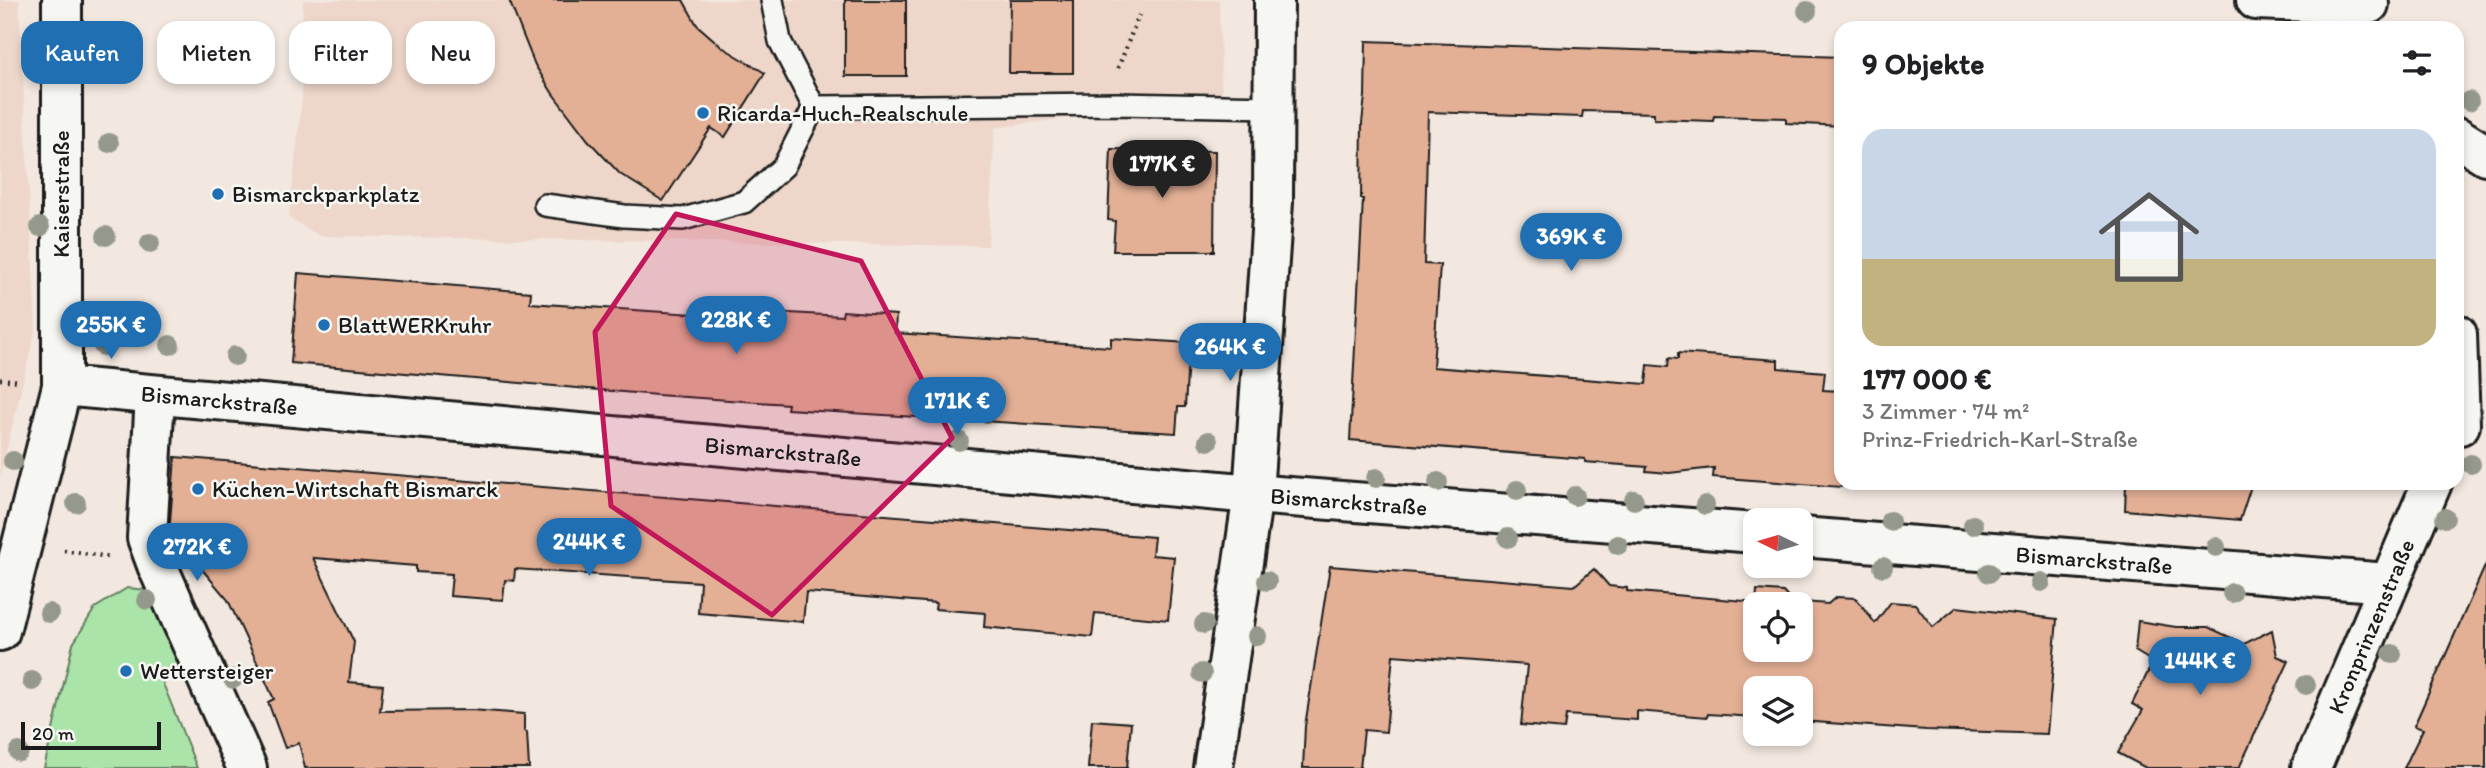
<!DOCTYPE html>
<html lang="de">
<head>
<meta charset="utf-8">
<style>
  :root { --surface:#fff; --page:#f6f6f6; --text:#202124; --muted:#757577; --line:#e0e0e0; --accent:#1f6fb2 }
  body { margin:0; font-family:Itim,sans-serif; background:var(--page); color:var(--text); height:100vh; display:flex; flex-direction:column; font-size:26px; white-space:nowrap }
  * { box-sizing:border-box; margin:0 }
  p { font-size:23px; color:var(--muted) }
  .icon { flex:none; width:38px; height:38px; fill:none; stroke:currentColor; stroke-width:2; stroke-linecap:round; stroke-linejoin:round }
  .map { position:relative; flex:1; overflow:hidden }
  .drawer { position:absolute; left:1834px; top:21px; width:630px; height:469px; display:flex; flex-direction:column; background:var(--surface); border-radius:21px; box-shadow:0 4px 10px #0003 }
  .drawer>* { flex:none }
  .banner { position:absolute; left:21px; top:21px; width:665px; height:63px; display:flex; gap:14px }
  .needle { width:46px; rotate:275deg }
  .tools { position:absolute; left:1743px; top:508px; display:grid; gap:14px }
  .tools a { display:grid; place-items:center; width:70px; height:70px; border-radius:14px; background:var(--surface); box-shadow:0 4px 10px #0003; font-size:35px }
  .scale { position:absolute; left:21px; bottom:18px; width:140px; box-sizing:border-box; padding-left:7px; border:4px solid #1c1c1c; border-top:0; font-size:19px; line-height:24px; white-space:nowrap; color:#1c1c1c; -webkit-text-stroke:5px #f6f6f2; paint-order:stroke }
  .price { position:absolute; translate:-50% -60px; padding:0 16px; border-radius:24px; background:var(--accent); color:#fff; font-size:23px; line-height:46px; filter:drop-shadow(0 2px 4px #0008) }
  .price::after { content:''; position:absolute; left:50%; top:42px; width:21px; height:16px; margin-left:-10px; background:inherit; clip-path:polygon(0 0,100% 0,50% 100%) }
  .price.selected { background:#222; color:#fff }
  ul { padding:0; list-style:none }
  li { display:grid; align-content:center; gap:14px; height:371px; padding:0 28px }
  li+li { border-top:2px solid var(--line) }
  li span { display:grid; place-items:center; height:217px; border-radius:21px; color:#555 }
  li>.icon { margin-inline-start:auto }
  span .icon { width:126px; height:126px; fill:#fffc; stroke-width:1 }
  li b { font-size:30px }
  h2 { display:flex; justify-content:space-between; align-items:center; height:84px; padding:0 28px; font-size:30px }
  .chip { padding:0 24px; border-radius:21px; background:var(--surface); box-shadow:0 4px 10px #0003; font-size:24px; line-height:63px }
  .chip.selected { background:var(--accent); color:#fff }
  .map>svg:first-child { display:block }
  .built { fill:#eed7ca }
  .green { fill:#abe4a9; stroke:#648062; stroke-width:2 }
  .building { fill:#e3b096; stroke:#1c1c1c; stroke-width:2; fill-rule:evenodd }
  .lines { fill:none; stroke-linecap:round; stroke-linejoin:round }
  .lane-casing { stroke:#1c1c1c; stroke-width:26 }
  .street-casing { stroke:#1c1c1c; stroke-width:44 }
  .path { stroke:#1c1c1c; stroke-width:4.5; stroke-dasharray:2 5; stroke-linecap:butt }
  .lane { stroke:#f6f6f2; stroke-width:21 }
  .street { stroke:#f6f6f2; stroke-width:38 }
  .tree { fill:#94998b }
  .marked { fill:#c2185b; fill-opacity:0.2; stroke:#c2185b; stroke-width:5; stroke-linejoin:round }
  .poi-dot { fill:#1f6fb2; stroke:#f6f6f2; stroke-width:2.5 }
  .labels { text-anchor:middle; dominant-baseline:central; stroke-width:5; stroke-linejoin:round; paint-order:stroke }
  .poi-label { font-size:23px; fill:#1c1c1c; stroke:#f6f6f2; text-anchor:start }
  .street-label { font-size:23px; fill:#1c1c1c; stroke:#f6f6f2 }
</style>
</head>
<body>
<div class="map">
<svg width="2486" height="768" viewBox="0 0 2486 768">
  <rect width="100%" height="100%" fill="#f2e8e0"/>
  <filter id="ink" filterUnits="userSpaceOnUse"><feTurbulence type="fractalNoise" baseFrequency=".0143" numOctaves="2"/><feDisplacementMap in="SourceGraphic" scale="14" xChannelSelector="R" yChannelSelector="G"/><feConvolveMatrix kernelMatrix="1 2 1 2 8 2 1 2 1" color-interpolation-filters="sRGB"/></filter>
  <g filter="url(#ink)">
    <g class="built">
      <path d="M0 0H19L36 328 0 477Z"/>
      <path d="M303 0H1219L1222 97 995 128 988 246 320 236 289 218 302 98Z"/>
    </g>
    <path class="green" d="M127 588 157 591 193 662 160 676 197 768H44L73 644 95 608Z"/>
    <g class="building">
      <path d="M509 0H683L697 25 722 47 765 73 725 137 711 128 663 201 620 174 588 140 553 94 535 65Z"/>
      <rect x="845" y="0" width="61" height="76"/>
      <path d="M1010 0H1073V73H1009Z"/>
      <path d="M1366 41 1841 57V126L1786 123V118L1714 116 1713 121 1654 119V113L1583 111 1582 117 1428 112 1424 264 1440 265 1433 367 1646 384 1648 365 1668 367 1669 358 1678 359V353L1778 360V368L1825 372 1823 390 1841 391V487L1713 477 1714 468 1669 473 1646 471 1647 467 1585 462V459L1350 440 1363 199H1361L1362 123 1365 96Z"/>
      <path d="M1111 149 1215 151 1214 251H1113L1115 221 1108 220Z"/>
      <path d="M298 273 531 292 530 303 738 317V310L842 316 843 311 896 315 895 333 1111 347V338L1189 343 1185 407H1178L1176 433 787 409 788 404 657 395 291 363Z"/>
      <path d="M175 457 1154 537 1152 555 1174 557 1168 620 1095 613 1092 637 984 627 985 613 935 609 936 603 806 592 803 622 698 613 700 582 515 569 514 581 505 580 503 600 450 596 452 574 416 572V566L313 558 354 642 349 682 383 685 380 711 471 710 524 714V731L527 732 529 768H305L299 743 285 748 268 702 274 699 228 600 184 548H174L169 535Z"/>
      <path d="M2126 483H2252L2240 520 2125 510Z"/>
      <path d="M2486 564V768H2404L2423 729 2414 726Z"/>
      <path d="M1330 566 1574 586 1594 569 1609 586 1627 588V591L1756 602 1757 590 1783 592 1791 601 1828 604 1836 597 1856 598 1875 623 1891 602 1915 604 1933 627 1957 607 2057 619 2047 734 1926 730 1801 721V688H1755V717L1708 714 1707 717 1637 711V720L1566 715 1564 729 1521 725 1527 665 1393 655 1386 732 1364 730 1360 768H1303L1305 726ZM1755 604H1801V649H1755Z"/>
      <path d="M2138 621 2176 627H2208L2244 644 2272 630 2277 656 2289 661 2239 768H2146L2118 753 2143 710 2132 704 2153 662 2135 651Z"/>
      <path d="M1092 720 1131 723 1127 768H1088Z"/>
    </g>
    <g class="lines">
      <g class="lane-casing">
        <g id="lane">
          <path d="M772 0 780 41 814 107"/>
          <path d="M814 107 1117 104 1274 107"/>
          <path d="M545 205 624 216 683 219 744 202 784 166 814 107"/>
        </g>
      </g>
      <g class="street-casing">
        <g id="street">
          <path d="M2256 0 2369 4"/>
          <path d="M2457 137 2486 155"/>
          <path d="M2457 334 2460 425"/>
          <path id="s1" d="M62 386 1253 494 1755 533"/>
          <path d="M155 395 147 538 157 565 247 768"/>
          <path id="s2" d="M1801 537 2388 583"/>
          <path d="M0 631 62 386V0"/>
          <path d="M1213 768 1253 494 1273 202 1274 0"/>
          <path id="s3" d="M2311 768 2432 483"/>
        </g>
      </g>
      <g class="path">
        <path d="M1118 68 1139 15"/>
        <path d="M0 379 20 381"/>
        <path d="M64 550 108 557"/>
      </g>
      <use href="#lane" class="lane"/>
      <use href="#street" class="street"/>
    </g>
    <g class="tree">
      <circle cx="1807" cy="11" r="10"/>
      <circle cx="2469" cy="101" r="10"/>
      <circle cx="109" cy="143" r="10"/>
      <circle cx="40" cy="227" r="10"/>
      <circle cx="106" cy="236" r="10"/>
      <circle cx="150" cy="243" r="10"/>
      <circle cx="170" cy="345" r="10"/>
      <circle cx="103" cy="346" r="10"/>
      <circle cx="235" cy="356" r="10"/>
      <circle cx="959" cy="441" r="10"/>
      <circle cx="1208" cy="441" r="10"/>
      <circle cx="13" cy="461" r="10"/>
      <circle cx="2471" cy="464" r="10"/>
      <circle cx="1376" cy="478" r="10"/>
      <circle cx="1438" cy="482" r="10"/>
      <circle cx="1517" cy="490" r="10"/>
      <circle cx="1575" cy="496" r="10"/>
      <circle cx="1634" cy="500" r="10"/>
      <circle cx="76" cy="503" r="10"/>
      <circle cx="1705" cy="505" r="10"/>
      <circle cx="2445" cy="518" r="10"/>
      <circle cx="1890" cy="521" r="10"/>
      <circle cx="1973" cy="525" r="10"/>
      <circle cx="1508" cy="538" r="10"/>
      <circle cx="1618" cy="545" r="10"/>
      <circle cx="2216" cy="547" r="10"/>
      <circle cx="1883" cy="567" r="10"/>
      <circle cx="1989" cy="573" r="10"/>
      <circle cx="1267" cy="581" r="10"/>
      <circle cx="2041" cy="582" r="10"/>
      <circle cx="2232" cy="593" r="10"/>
      <circle cx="147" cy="600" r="10"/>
      <circle cx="49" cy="613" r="10"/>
      <circle cx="1204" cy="624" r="10"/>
      <circle cx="1257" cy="636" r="10"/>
      <circle cx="2392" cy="654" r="10"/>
      <circle cx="1202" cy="673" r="10"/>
      <circle cx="233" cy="679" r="10"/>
      <circle cx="32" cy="681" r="10"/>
      <circle cx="2306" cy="685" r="10"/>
      <circle cx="19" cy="752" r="10"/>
    </g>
  </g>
  <path class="marked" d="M676 214 861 261 952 438 772 615 611 506 595 332Z"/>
  <g class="poi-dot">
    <circle cx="703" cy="113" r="7"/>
    <circle cx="218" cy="194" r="7"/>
    <circle cx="324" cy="325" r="7"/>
    <circle cx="198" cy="489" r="7"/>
    <circle cx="126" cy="671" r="7"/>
  </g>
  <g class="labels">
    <g class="poi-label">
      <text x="717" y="113">Ricarda-Huch-Realschule</text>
      <text x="232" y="194">Bismarckparkplatz</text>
      <text x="338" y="325">BlattWERKruhr</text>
      <text x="212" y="489">Küchen-Wirtschaft Bismarck</text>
      <text x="140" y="671">Wettersteiger</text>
    </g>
    <g class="street-label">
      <text transform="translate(61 194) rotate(-90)">Kaiserstraße</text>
      <text stroke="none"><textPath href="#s1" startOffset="158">Bismarckstraße</textPath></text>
      <text stroke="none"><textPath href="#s1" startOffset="724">Bismarckstraße</textPath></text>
      <text stroke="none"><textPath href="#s1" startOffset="1292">Bismarckstraße</textPath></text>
      <text stroke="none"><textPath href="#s2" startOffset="294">Bismarckstraße</textPath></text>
      <text stroke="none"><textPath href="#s3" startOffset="154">Kronprinzenstraße</textPath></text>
    </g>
  </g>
</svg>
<div class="tools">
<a><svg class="needle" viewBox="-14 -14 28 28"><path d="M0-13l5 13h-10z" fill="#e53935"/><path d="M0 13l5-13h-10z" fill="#757577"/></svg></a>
<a><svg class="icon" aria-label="locate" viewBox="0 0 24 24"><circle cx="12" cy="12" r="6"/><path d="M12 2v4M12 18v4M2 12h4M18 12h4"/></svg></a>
<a><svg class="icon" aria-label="layers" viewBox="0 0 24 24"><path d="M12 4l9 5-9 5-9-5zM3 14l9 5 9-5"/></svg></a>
</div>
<div class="scale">20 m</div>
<b class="price selected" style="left:1162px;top:200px">177K €</b>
<b class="price" style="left:1571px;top:273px">369K €</b>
<b class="price" style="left:736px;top:356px">228K €</b>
<b class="price" style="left:111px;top:361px">255K €</b>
<b class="price" style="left:1230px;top:383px">264K €</b>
<b class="price" style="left:957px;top:437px">171K €</b>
<b class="price" style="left:589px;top:578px">244K €</b>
<b class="price" style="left:197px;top:583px">272K €</b>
<b class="price" style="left:2200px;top:697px">144K €</b>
<div class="banner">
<a class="chip selected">Kaufen</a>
<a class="chip">Mieten</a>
<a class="chip">Filter</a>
<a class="chip">Neu</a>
</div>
<section class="drawer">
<h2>9 Objekte<svg class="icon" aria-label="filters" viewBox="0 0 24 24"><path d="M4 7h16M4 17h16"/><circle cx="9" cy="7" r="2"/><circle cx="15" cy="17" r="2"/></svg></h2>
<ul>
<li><span style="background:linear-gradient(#c9d6e8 60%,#c2b280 0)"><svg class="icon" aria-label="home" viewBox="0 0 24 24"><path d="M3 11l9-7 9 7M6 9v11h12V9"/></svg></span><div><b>177 000 €</b><p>3 Zimmer · 74 m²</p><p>Prinz-Friedrich-Karl-Straße</p></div></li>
</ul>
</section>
</div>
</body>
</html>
